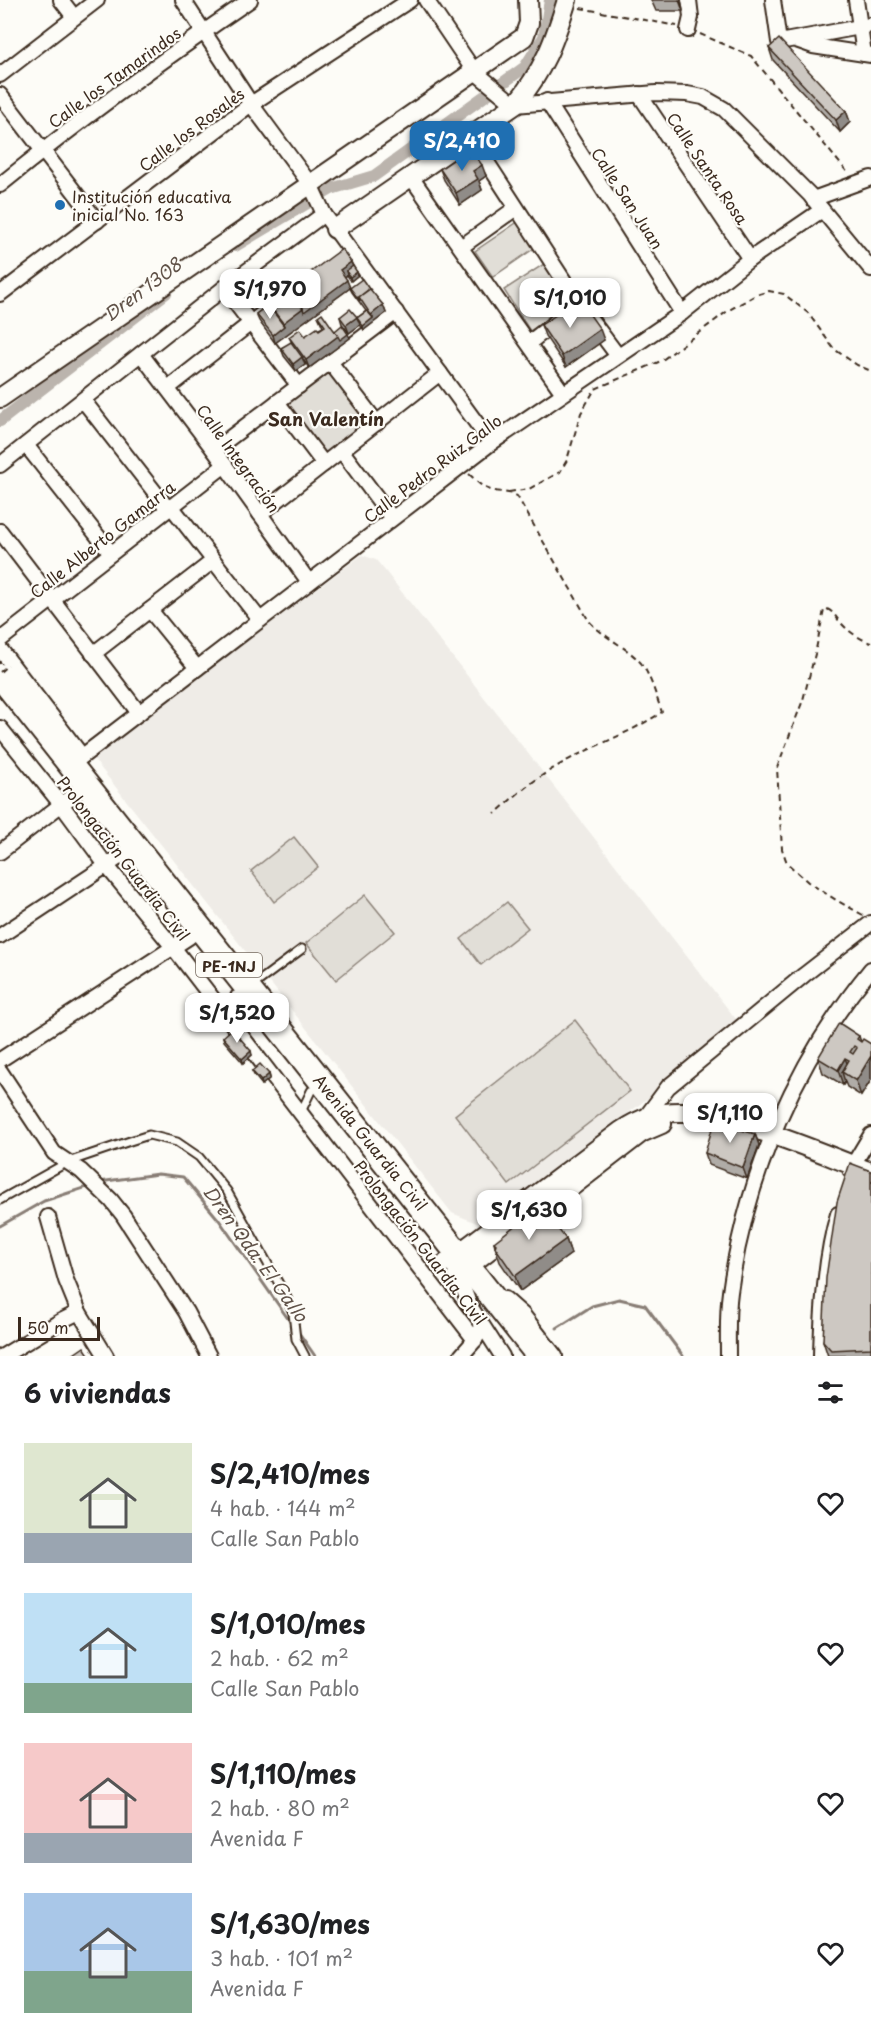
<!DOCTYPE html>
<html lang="es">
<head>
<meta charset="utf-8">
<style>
  :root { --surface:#fff; --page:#f6f6f6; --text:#202124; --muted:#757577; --accent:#1f6fb2 }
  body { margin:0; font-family:"Playpen Sans",sans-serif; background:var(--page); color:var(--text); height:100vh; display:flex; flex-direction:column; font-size:22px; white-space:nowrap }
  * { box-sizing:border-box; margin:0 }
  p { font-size:20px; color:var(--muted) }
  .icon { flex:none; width:33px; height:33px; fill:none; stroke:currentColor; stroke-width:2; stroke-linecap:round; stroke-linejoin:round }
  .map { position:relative; height:1356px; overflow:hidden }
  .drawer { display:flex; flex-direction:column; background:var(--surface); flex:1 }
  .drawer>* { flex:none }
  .scale { position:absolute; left:18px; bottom:15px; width:82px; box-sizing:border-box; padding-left:6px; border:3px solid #3b2a1e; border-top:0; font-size:16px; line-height:21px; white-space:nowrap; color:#3b2a1e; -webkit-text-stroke:4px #fdfcf7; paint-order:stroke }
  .price { position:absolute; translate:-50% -51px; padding:0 14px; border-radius:12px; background:#fff; color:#222; font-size:20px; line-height:39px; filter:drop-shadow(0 2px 3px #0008) }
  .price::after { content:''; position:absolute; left:50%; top:36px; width:18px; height:14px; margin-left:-9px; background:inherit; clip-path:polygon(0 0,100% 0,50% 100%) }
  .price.selected { background:var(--accent); color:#fff }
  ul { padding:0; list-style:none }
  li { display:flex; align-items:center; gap:18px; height:150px; padding:0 24px }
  li span { display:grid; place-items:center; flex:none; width:168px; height:120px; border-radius:0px; color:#555 }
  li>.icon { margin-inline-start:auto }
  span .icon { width:72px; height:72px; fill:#fffc; stroke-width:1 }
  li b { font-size:26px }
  h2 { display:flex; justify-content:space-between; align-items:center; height:72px; padding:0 24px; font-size:26px }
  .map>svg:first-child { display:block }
  .built { fill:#efece7 }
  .green { fill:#e1ded7; stroke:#8e847a; stroke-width:1.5 }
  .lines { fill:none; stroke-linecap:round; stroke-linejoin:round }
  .stream { stroke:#887d74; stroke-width:3 }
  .canal { stroke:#bbb4ad; stroke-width:12 }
  .lane-casing { stroke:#3b2a1e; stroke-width:11 }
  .street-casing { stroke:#3b2a1e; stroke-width:18 }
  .secondary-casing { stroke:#3b2a1e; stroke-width:22 }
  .highway-casing { stroke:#3b2a1e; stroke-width:28 }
  .path { stroke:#3b2a1e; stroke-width:2; stroke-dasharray:6 4.5; stroke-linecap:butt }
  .lane { stroke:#fdfcf7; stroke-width:7 }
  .street { stroke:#fdfcf7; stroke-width:14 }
  .secondary { stroke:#fdfcf7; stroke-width:18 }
  .highway { stroke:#fdfcf7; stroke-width:24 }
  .path-bridge { stroke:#3b2a1e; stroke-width:2; stroke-dasharray:6 4.5; stroke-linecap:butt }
  .wall { fill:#b0aca7; stroke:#3b2a1e; stroke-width:1.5 }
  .shaded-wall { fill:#908c88; stroke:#3b2a1e; stroke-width:1.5 }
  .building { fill:#cdc8c2; stroke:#3b2a1e; stroke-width:1.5; fill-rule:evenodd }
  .poi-dot { fill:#1f6fb2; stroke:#fdfcf7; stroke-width:2 }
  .labels { text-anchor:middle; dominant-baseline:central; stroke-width:4.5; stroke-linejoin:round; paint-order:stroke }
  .shield { fill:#fdfcf7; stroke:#75695f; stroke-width:1.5 }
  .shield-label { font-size:15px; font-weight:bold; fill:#3b2a1e }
  .street-label { font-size:16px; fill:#3b2a1e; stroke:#fdfcf7 }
  .poi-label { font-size:16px; fill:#3b2a1e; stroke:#fdfcf7; text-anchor:start }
  .water-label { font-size:18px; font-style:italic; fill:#615349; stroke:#fdfcf7 }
  .neighbourhood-label { font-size:18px; font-weight:bold; fill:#3b2a1e; stroke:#fdfcf7 }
</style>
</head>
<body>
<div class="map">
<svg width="871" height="1356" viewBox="0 0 871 1356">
  <rect width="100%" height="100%" fill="#fdfcf7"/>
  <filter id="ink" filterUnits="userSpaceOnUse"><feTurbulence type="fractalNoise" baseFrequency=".0167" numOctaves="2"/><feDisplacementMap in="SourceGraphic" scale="12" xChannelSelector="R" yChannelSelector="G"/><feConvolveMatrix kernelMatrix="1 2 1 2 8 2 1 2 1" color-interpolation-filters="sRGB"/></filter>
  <g filter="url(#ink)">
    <path class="built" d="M362 555 376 560 386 572 739 1023 648 1098 482 1225 452 1213 92 757Z"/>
    <g class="green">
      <path d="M519 221 536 247 493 277 475 251Z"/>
      <path d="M547 262 574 303 530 331 504 290Z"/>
      <path d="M330 368 371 422 324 456 284 403Z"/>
      <path d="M294 837 318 867 274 902 251 871Z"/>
      <path d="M365 895 395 932 336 980 306 943Z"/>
      <path d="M507 902 528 928 481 965 461 939Z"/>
      <path d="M575 1020 630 1091 509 1185 455 1115Z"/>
    </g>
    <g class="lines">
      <g class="stream">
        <path d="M99 1182 158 1174 183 1177 219 1220 291 1323"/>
        <path d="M0 1226 44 1201 90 1186"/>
        <path d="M557 1328 592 1306 619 1299 645 1305 683 1356"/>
        <path d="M297 1330 315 1356"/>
      </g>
      <g class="canal">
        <path d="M235 246 331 189 374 176 525 67 544 37 550 0"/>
        <path d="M0 421 166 293"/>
      </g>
      <g class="lane-casing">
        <g id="lane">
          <path d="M251 987 302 949"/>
          <path d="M229 1019 235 995"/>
          <path d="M301 1112 311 1091"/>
          <path d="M0 1200 68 1162 130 1141 149 1135 177 1142 199 1157 227 1191 287 1298 293 1313 296 1339 305 1356"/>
        </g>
      </g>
      <g class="street-casing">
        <g id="street">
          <path d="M61 0 74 17"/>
          <path d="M183 0 251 104 310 184 324 214 491 443"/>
          <path d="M426 0 474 71 515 105 656 93 687 94 703 97 724 109 810 195 871 269"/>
          <path d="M773 0 779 42 871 25"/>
          <path d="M856 0 864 54"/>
          <path d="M688 30 691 17 689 0"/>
          <path d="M796 40 813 46 871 55"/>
          <path d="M0 75 97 0"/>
          <path d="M639 94 750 259"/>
          <path d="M0 95 97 221"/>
          <path d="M547 101 682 313"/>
          <path d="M470 136 579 304 618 356"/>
          <path d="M411 177 563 393"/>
          <path d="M0 185C80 120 165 58 250 0"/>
          <path d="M813 199 871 178"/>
          <path d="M461 247 516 208"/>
          <path d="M224 288 299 386"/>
          <path d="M0 294 251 104 410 0"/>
          <path d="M529 343 558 320"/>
          <path d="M141 354 214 450 309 582"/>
          <path d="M330 362 377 423"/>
          <path d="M168 388 271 307"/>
          <path d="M83 400 168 509"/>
          <path d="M277 402 324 464"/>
          <path d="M26 445 111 553"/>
          <path d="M214 450 396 312"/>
          <path d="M341 450 392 518"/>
          <path d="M0 465 224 288 324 214"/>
          <path d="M171 506 260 620"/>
          <path d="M260 514 440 373"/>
          <path d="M0 531 139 713"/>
          <path d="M150 610 197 668"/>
          <path d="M0 640 225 465"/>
          <path d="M0 649 82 756"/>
          <path d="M93 654 213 561"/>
          <path d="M0 728 61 804 106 865 173 947 475 1340 482 1327"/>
          <path d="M71 765 491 443 682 313 750 259 822 210"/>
          <path d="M0 852 76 793"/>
          <path d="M0 936 124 854"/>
          <path d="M0 1060 189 937"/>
          <path d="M0 1071 54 1153 81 1171 111 1200 123 1215 186 1312 209 1356"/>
          <path d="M645 1122V1118L668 1087 804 975 871 923"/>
          <path d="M851 1172 853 1165 871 1135"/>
          <path d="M48 1217 66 1280 79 1312 106 1356"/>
          <path d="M460 1280 470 1306 502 1356"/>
          <path d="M505 1299 523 1315 555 1356"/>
          <path d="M3 1356 61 1321 79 1312"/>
          <path d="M461 1356 475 1340"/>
          <path d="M728 1356C728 1335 727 1313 730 1292 746 1176 796 1060 871 969"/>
          <path d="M821 1356C822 1310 825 1257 838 1214"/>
        </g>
      </g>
      <g class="secondary-casing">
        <g id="secondary">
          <path d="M335 229 515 105C544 70 554 42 567 0"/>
          <path d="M0 398 524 37 529 23 528 0"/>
          <path d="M446 1263 621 1131C672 1096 714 1117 767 1133 802 1144 836 1159 871 1172"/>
          <path d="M457 1275 641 1133 662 1124"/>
        </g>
      </g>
      <g class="highway-casing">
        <path id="highway" d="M0 676 539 1356"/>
      </g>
      <g class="path">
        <path d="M580 8 677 26"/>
        <path d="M700 34 751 56 848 173"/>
        <path d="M469 474C475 479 481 487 488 489 498 493 508 491 517 496L589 621C604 638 626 646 641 663 651 676 656 697 662 712 628 735 588 747 554 768 532 781 513 797 495 814"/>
        <path d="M509 492 529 489 560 472 567 460 581 413 595 389 661 361 729 310 756 295 769 291 784 294 808 313 834 349 857 365 871 371"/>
        <path d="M863 915 836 900 808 882 787 863 782 849 777 768 803 700 815 654 824 610 827 609C834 612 836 618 841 623 849 632 860 639 871 643"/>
      </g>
      <use href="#lane" class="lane"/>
      <use href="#street" class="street"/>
      <use href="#secondary" class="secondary"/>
      <use href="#highway" class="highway"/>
      <path class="path-bridge" d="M0 672 8 665"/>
    </g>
    <g class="wall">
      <path d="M651 0H681L683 11H656Z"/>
      <path d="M769 48 846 111 850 122 840 132 773 60Z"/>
      <path d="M462 160 486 176 479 181 482 190 460 205 444 180 440 169Z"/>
      <path d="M351 262 358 275 351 281 347 275 345 277 350 288 275 343 259 321 256 314 268 305 266 301 288 289Z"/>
      <path d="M350 288 369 289 383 305 386 313 364 330 358 322 360 325 349 333 342 324 340 317 357 318 366 311 352 292Z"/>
      <path d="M575 312 604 340 566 367 545 336 541 325Z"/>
      <path d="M318 316 335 331 350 338 309 368 302 358 305 365 296 371 284 356 281 348 292 343 289 337 305 336 323 327Z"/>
      <path d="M859 1036 861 1042 871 1044V1080L861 1096 847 1087 845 1082 843 1085 823 1073 818 1058Z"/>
      <path d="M223 1037 252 1055 243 1063 224 1041Z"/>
      <path d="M252 1071 269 1074 270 1078 262 1085 254 1075Z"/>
      <path d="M755 1134 759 1145 747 1179 709 1165 705 1153Z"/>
      <path d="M871 1171V1356H828L823 1341Z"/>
      <path d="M566 1239 571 1254 520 1291 500 1262 495 1247V1246L494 1242Z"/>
    </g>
    <g class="shaded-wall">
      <path d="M679 0H681L683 11Z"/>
      <path d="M846 111 850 122 840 132 836 120Z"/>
      <path d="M482 165 486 176 479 181 482 190 460 205 456 193 473 171Z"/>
      <path d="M351 262 354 270 346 271 347 275 343 278 340 270Z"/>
      <path d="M357 272 358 275 351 281 350 277Z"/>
      <path d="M347 280 350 288 275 343 273 335 284 326 283 323 303 308Z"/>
      <path d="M383 305 386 313 364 330 363 326 373 318 371 315Z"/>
      <path d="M357 317 360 325 349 333 346 325Z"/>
      <path d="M600 329 604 340 566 367 562 356Z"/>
      <path d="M348 334 350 338 309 368 306 360 338 336Z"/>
      <path d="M302 357 305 365 296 371 293 364Z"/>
      <path d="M251 1051 252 1055 243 1063 242 1059Z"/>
      <path d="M871 1056V1080L861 1096 856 1081Z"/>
      <path d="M845 1058 851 1073 842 1072 845 1082 843 1085 838 1070Z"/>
      <path d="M269 1074 270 1078 262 1085 261 1081Z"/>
      <path d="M755 1134 759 1145 747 1179 743 1168Z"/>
      <path d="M566 1239 571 1254 520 1291 515 1276Z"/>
    </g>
    <g class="building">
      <path d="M779 39 846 111 836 120 769 48Z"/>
      <path d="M473 152 482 165 473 171 478 179 456 193 440 169 459 156 462 160Z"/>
      <path d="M342 249 351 262 340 270 347 280 304 312 303 308 288 289Z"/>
      <path d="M353 266 357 272 350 277 346 271Z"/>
      <path d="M362 279 369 289 359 297 360 301 350 288Z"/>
      <path d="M286 286 303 308 283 323 266 301Z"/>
      <path d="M370 289 383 305 371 315 359 297Z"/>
      <path d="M268 305 284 326 273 335 256 314Z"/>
      <path d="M571 305 575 312 583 305 600 329 562 356 541 325Z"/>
      <path d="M350 309 357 317 346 325 340 317Z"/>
      <path d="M367 311 373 318 363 326 357 318Z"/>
      <path d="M322 313 338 336 306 360 289 337 300 329 305 336 317 328 319 330 325 326 318 316Z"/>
      <path d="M342 325 348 334 340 340 335 331Z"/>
      <path d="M291 342 302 357 293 364 281 348Z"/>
      <path d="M839 1023 859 1036 857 1039 861 1042 863 1039 871 1044V1056L856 1081 842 1072 849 1060 845 1058 838 1070 818 1058ZM854 1046 857 1048 853 1054 850 1052Z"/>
      <path d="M232 1029 251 1051 242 1059 223 1037Z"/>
      <path d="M260 1064 269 1074 261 1081 252 1071Z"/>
      <path d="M714 1122 755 1134 743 1168 705 1153Z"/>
      <path d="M850 1163 871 1171V1348L831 1350 823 1341 826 1278 837 1202Z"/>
      <path d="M540 1206 566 1239 515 1276 495 1247 496 1244 494 1242Z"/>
      <path d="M84 1347 90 1356H71Z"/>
    </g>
  </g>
  <circle class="poi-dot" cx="60" cy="205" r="6"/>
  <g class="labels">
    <rect class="shield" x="196" y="953" width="66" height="24" rx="4.5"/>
    <g class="shield-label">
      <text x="229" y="965">PE-1NJ</text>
    </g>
    <g class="street-label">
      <text transform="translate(114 77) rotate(-36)">Calle los Tamarindos</text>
      <text transform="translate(191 129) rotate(-37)">Calle los Rosales</text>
      <text transform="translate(708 168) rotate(56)">Calle Santa Rosa</text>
      <text transform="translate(628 198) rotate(57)">Calle San Juan</text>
      <text transform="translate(239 458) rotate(54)">Calle Integración</text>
      <text transform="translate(432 468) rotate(-37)">Calle Pedro Ruiz Gallo</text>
      <text transform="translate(102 539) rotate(-38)">Calle Alberto Gamarra</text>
      <text transform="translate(124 858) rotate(52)">Prolongación Guardia Civil</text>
      <text transform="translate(371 1142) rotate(51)">Avenida Guardia Civil</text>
      <text transform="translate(421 1242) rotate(52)">Prolongación Guardia Civil</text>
    </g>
    <g class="poi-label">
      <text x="72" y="196">Institución educativa<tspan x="72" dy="18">inicial No. 163</tspan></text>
    </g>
    <g class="water-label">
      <text transform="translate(142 289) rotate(-37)">Dren 1308</text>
      <text transform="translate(256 1253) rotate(54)">Dren Qda. El Gallo</text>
    </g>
    <g class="neighbourhood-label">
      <text x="326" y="418">San Valentín</text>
    </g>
  </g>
</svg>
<div class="scale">50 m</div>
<b class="price selected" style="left:462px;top:172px">S/2,410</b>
<b class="price" style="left:270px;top:320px">S/1,970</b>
<b class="price" style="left:570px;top:329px">S/1,010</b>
<b class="price" style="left:237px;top:1044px">S/1,520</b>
<b class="price" style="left:730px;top:1144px">S/1,110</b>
<b class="price" style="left:529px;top:1241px">S/1,630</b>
</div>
<section class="drawer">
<h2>6 viviendas<svg class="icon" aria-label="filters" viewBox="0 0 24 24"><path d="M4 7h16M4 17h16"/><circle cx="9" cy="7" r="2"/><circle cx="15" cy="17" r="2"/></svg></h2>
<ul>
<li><span style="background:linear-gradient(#dfe7d0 75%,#9aa5b1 0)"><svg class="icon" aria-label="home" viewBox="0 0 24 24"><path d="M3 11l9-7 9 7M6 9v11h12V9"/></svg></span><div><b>S/2,410/mes</b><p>4 hab. · 144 m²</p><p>Calle San Pablo</p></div><svg class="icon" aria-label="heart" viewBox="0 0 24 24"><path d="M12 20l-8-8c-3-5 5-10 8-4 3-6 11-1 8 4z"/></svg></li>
<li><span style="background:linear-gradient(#bfe0f5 75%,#7fa58c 0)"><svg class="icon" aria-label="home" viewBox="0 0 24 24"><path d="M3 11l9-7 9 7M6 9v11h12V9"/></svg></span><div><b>S/1,010/mes</b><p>2 hab. · 62 m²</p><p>Calle San Pablo</p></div><svg class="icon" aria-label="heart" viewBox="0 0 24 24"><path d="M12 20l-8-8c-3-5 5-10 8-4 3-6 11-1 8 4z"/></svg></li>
<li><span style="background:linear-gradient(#f6c9c9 75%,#9aa5b1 0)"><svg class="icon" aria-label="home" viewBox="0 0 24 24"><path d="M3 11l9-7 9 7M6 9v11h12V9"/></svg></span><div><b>S/1,110/mes</b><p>2 hab. · 80 m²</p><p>Avenida F</p></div><svg class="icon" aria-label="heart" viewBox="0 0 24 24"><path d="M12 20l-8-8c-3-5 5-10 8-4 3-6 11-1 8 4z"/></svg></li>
<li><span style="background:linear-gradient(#a9c7e8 65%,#7fa58c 0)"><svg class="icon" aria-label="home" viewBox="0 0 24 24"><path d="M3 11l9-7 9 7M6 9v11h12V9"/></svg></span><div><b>S/1,630/mes</b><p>3 hab. · 101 m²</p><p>Avenida F</p></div><svg class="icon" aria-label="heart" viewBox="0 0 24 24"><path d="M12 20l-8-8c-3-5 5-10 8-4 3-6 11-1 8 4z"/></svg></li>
</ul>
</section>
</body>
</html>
